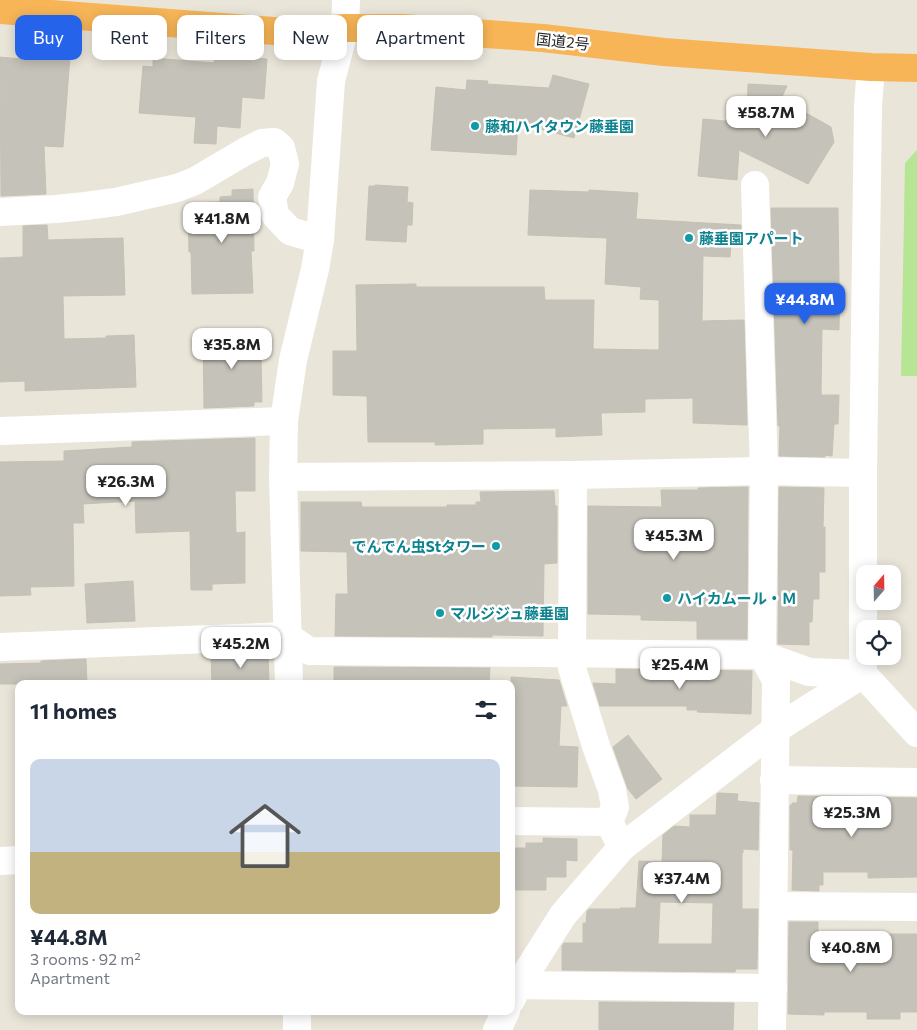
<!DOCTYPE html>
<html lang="en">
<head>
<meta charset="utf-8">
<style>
  :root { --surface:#fff; --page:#f6f6f7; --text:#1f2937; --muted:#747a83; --line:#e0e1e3; --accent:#2563eb }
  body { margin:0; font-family:Commissioner,"Noto Sans JP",sans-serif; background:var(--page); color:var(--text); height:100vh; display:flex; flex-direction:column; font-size:19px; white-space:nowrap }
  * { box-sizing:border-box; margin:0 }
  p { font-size:16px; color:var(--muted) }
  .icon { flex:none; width:28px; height:28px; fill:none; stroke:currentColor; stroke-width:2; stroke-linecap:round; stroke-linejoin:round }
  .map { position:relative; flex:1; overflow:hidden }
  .panel { position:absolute; left:15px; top:680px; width:500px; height:335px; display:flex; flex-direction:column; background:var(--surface); border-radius:10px; box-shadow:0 2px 12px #0003 }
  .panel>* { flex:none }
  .top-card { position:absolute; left:15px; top:15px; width:500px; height:45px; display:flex; gap:10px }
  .needle { width:32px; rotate:20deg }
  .buttons { position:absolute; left:856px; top:565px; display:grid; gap:10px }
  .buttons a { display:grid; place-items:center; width:45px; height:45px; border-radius:10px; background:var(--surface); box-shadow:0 2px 12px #0003; font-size:25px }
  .price { position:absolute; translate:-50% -42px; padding:0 11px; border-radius:10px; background:#fff; color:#222; font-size:16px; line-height:32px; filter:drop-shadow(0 1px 2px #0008) }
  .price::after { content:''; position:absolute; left:50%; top:30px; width:15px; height:11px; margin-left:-8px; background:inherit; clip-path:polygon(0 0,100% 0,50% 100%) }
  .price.current { background:var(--accent); color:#fff }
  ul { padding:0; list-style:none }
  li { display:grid; align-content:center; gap:10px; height:265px; padding:0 15px }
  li+li { border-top:1px solid var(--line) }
  li span { display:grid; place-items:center; height:155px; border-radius:10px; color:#555 }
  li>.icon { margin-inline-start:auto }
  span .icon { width:90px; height:90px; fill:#fffc; stroke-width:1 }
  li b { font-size:21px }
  h2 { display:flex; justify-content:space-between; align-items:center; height:60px; padding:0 15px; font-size:21px }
  .chip { padding:0 18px; border-radius:10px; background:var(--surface); box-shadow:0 2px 12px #0003; font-size:18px; line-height:45px }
  .chip.current { background:var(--accent); color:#fff }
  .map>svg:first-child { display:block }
  .pitch { fill:#b6e693 }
  .building { fill:#c5c2b9; stroke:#c5c1b3; fill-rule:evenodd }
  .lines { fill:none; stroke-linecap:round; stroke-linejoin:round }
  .street { stroke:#fff; stroke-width:28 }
  .secondary { stroke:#fff; stroke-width:28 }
  .highway { stroke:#f7b557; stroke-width:28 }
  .culture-dot { fill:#0f9aa8; stroke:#fff; stroke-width:2 }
  .labels { text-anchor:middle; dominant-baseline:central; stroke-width:5; stroke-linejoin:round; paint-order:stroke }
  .street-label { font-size:15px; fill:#282828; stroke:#fff }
  .culture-label { font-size:15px; font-weight:bold; fill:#0d838f; stroke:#fff; text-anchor:start }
</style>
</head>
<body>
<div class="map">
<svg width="917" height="1030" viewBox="0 0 917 1030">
  <rect width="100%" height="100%" fill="#eae5d9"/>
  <path class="pitch" d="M917 150V376H901L905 163Z"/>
  <g class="building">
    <path d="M34 41 71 44 63 147 44 146 46 194 1 196 0 57 32 60Z"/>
    <path d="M215 55 267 59 264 99 242 97 240 128 217 126 216 144 194 143 196 117 139 113 143 66 153 67V58L214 63Z"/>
    <path d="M553 75 589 84 574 138 518 123 516 155 431 150 436 87 466 90 467 80 488 81 487 84 549 88Z"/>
    <path d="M748 84 787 86 781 99 831 127 834 142 808 184 739 150 737 180 698 176 703 119 747 123Z"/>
    <path d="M375 185 408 187 407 202 413 203 412 225H407L406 242 366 240 369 186H375Z"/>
    <path d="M253 189 254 251H251L253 293 192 294 191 252H189L188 203 220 202V197L232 196V190Z"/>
    <path d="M530 190 589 192V190L638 193 636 219 741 225V244H731L730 257 703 256 702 321 744 320 747 425 693 423V398L645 399V412L601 413 602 435 556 437V428L483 429V444L435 445V442H368L367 396 333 395V351H357L356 285 416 284V287H544L545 300H594L593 349 659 350V300L640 299 641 287 605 284 607 238 528 235Z"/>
    <path d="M771 208H838L839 283H840L839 330 822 329 821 395H839L838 424H834L832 456 825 455V457L779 456 780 426H778Z"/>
    <path d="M47 225 48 240 123 238 125 295 63 296 64 339 106 338V336L134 335 136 387 25 391V381L0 382V258L23 257V226Z"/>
    <path d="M258 331 259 357H261L262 402H254V406L204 408 203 333Z"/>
    <path d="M255 438V491H235L236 533 245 532V583L212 584V590H191L190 531 136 533 135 501 83 504 84 523H73L74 586 30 587 31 595 0 596V462L64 461V451L132 447V442Z"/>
    <path d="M748 487 747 639H697V621L641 620V615L588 614V506L662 507 661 490H698V488Z"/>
    <path d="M779 487 824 488 823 527H825V572H819V599H813L812 622H809V645L778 644Z"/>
    <path d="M554 491 555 506H557V563L544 564 543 636 492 635V637L335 636 336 594H348L347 552 301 551V502H361L362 507H447V505H476V502H481L480 492Z"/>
    <path d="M133 581 135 621 87 623 85 584Z"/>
    <path d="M268 652 269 684H212L211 657 232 656V654Z"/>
    <path d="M86 659 87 684H0V664L41 663V661Z"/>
    <path d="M334 667 490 668 489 684H334Z"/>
    <path d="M616 669 752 671 751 714 697 712 698 710H687V706H600L593 683 616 684Z"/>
    <path d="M511 677 559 680 567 706H561L559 746 578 747 577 787 511 786Z"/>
    <path d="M628 735 662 779 636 799 628 789 613 747Z"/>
    <path d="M718 793 738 794 737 801 759 803 758 850 743 849V853H742V909H758L757 969H736L735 972 562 970V946L564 943H583V923H586L587 911 589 909H620V908H636L639 861 662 862 663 835 674 826 690 827V815H716L717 794ZM660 902 713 903 712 944H658Z"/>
    <path d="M798 796 917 798V877L868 878V872H823V885H819V891L792 890 793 850H790V805H792V803H797Z"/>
    <path d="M543 838 577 839V861L566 860V877H546V890H511V848H526V843H543Z"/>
    <path d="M789 922H818V934H917V1012H900V1019H867V1012H824V1015L788 1014Z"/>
    <path d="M599 1002 734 1003 733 1030H599Z"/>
  </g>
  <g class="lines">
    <g class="street">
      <path d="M755 185 764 471 762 655 776 680 772 1030"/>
      <path d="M0 212 56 209 85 206 116 202 177 188 195 181 246 151 262 143 274 142 281 148 285 164 280 183 272 197 275 215 290 231 320 240"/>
      <path d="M0 431 284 421"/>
      <path d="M573 475 572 668 596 746 612 790 615 807 609 822 622 847"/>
      <path d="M0 647 287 636 309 651 762 655 809 672 863 674 917 733"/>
      <path d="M289 684 283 477 573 475 764 471 863 473"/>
      <path d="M774 780 917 782"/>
      <path d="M511 821 609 822"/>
      <path d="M0 861 19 860"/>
      <path d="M774 906 917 907"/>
      <path d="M511 985 773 988"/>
      <path d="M511 1000 518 986 563 915 622 847 776 729 863 674"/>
      <path d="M297 1011V1030"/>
      <path d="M497 1030 506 1011"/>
    </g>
    <g class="secondary">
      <path d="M283 477 284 421 293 360 315 269 320 240 331 81 345 28 346 0"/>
      <path d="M863 674V473L868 106 871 67"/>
    </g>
    <path class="highway" d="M0 10 287 32 345 28H403L543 38 664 52 871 67 917 68"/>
  </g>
  <g class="culture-dot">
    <circle cx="475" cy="126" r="5"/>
    <circle cx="689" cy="238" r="5"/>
    <circle cx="496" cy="546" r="5"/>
    <circle cx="667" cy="598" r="5"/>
    <circle cx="440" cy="613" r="5"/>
  </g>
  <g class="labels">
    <g class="street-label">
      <text transform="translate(563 41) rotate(6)">国道2号</text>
    </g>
    <g class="culture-label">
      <text x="485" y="126">藤和ハイタウン藤垂園</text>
      <text x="699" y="238">藤垂園アパート</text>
      <text x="486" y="546" text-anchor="end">でんでん虫Stタワー</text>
      <text x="677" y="598">ハイカムール・Ｍ</text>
      <text x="450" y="613">マルジジュ藤垂園</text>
    </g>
  </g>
</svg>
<div class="buttons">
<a><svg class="needle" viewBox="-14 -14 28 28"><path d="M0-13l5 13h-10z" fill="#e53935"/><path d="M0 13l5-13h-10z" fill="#747a83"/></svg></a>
<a><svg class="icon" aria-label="locate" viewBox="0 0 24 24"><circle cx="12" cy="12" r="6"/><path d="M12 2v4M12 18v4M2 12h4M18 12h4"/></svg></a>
</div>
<b class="price" style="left:766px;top:138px">¥58.7M</b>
<b class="price" style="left:222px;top:244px">¥41.8M</b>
<b class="price current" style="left:805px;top:325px">¥44.8M</b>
<b class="price" style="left:232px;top:370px">¥35.8M</b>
<b class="price" style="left:126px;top:507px">¥26.3M</b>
<b class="price" style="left:674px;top:561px">¥45.3M</b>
<b class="price" style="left:241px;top:669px">¥45.2M</b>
<b class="price" style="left:680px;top:690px">¥25.4M</b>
<b class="price" style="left:852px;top:838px">¥25.3M</b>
<b class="price" style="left:682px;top:904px">¥37.4M</b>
<b class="price" style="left:851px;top:973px">¥40.8M</b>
<div class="top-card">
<a class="chip current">Buy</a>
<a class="chip">Rent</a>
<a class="chip">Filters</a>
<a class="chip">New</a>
<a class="chip">Apartment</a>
</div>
<section class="panel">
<h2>11 homes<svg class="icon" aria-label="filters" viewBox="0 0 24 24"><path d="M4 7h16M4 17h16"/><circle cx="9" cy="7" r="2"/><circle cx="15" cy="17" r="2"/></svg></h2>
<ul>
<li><span style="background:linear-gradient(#c9d6e8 60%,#c2b280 0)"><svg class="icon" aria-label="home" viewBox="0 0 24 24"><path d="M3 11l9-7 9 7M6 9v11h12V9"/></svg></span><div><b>¥44.8M</b><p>3 rooms · 92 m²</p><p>Apartment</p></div></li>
</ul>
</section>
</div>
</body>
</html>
